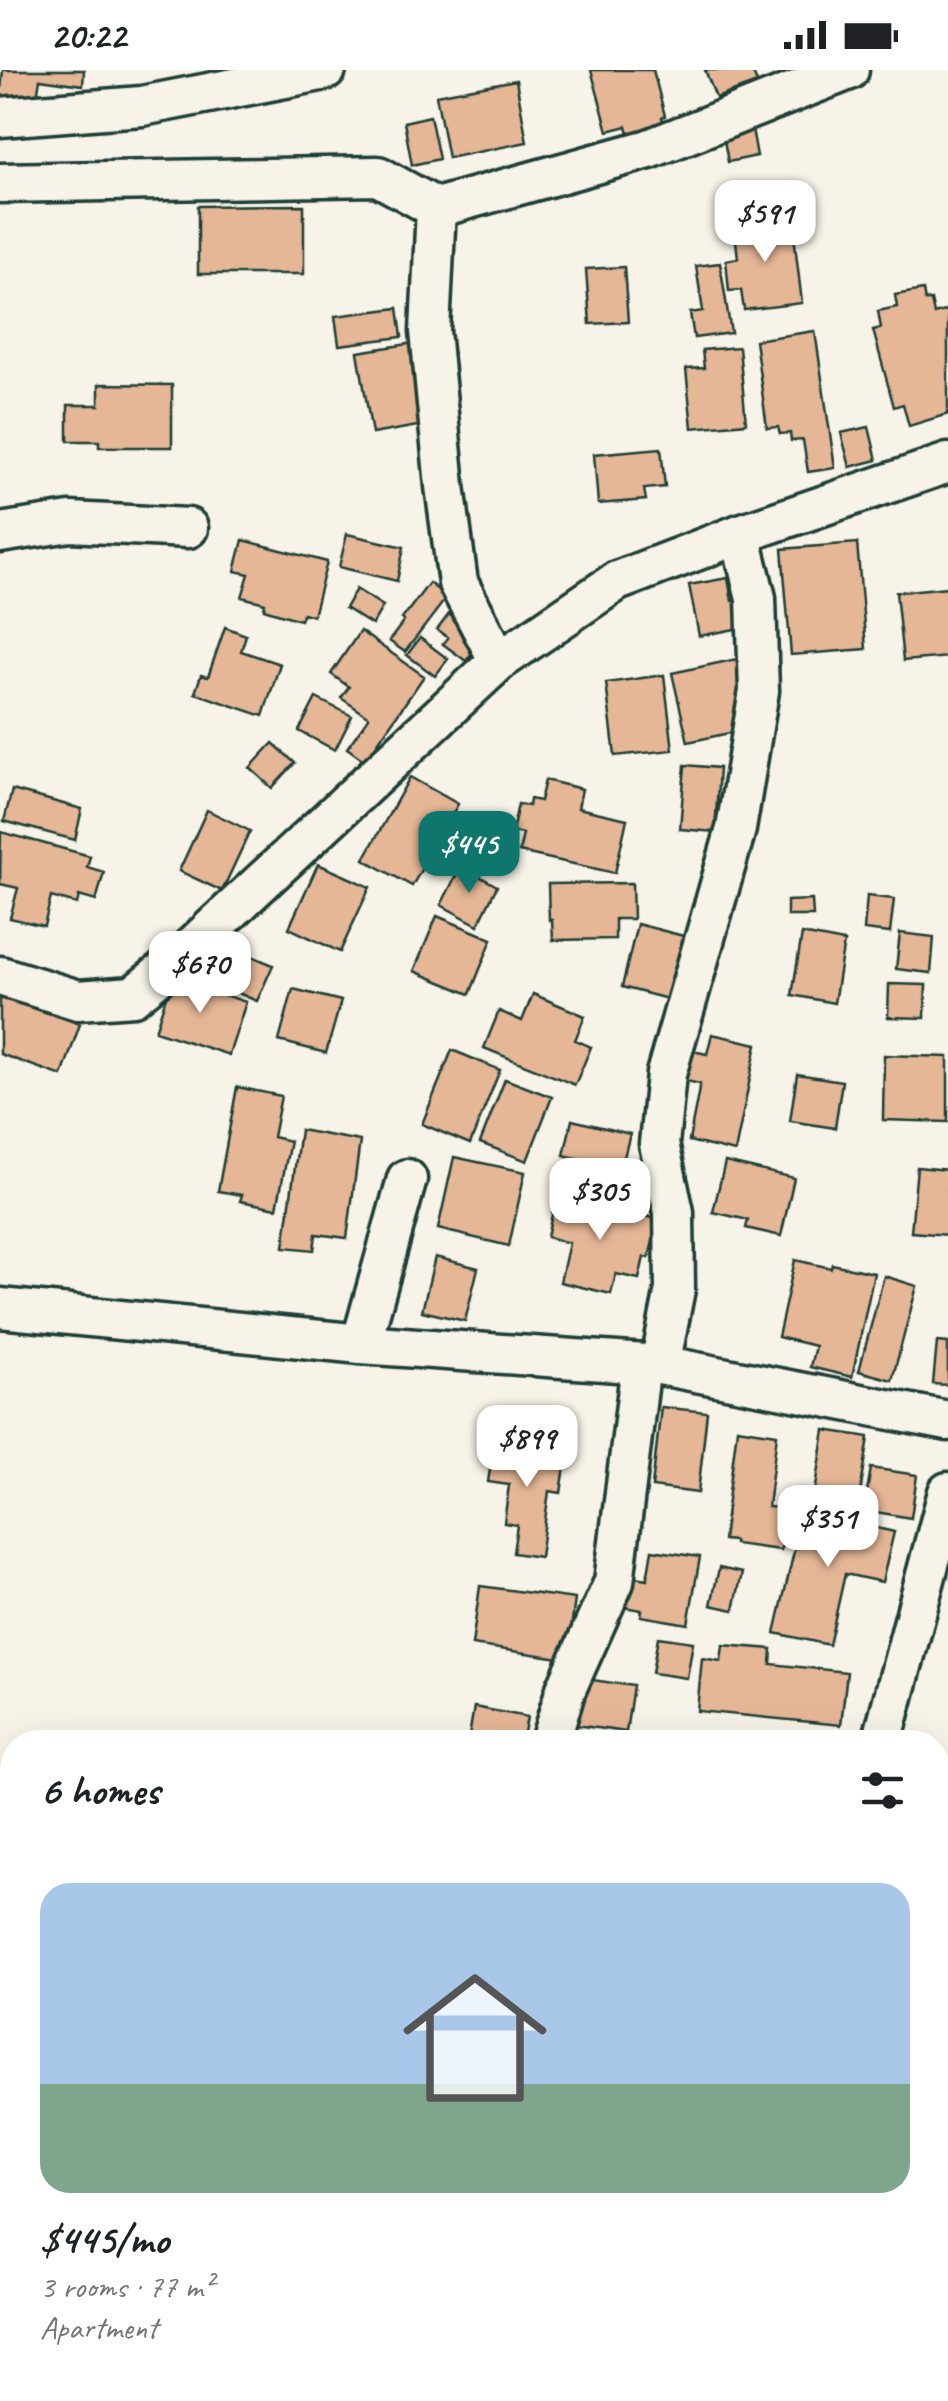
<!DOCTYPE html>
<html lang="en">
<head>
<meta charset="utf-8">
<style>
  :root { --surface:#fff; --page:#f6f6f6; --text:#202124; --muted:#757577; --accent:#0f766e }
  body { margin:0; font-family:Caveat,sans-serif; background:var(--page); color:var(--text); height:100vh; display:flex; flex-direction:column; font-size:38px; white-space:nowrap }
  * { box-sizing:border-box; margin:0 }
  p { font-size:32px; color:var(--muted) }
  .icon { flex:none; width:55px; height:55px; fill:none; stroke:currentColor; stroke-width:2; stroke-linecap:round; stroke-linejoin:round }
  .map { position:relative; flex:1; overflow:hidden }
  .sheet { position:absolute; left:0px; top:1660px; width:950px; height:672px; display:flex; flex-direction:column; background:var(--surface); border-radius:40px 40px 0 0; box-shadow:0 10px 40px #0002 }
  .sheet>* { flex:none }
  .price { position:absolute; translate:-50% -85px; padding:0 22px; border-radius:20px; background:#fff; color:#222; font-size:32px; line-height:65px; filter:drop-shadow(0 2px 5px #0008) }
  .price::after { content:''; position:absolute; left:50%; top:60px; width:30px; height:22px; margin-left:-15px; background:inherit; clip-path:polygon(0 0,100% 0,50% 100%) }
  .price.on { background:var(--accent); color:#fff }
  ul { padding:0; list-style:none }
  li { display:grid; align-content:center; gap:20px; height:530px; padding:0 40px }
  li span { display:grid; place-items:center; height:310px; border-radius:30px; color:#555 }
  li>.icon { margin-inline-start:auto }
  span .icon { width:180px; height:180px; fill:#fffc; stroke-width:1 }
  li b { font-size:42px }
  h2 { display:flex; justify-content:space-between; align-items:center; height:120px; padding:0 40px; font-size:42px }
  .status { display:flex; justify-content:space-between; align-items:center; height:70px; padding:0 50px; background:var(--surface); direction:ltr }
  .status svg { height:28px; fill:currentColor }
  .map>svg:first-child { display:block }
  .building { fill:#e6b797; stroke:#1f3d34; stroke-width:2.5 }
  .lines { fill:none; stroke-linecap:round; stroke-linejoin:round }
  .street-casing { stroke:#1f3d34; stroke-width:45 }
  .street { stroke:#f7f3e8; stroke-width:38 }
</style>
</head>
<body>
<div class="status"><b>20:22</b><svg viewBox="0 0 49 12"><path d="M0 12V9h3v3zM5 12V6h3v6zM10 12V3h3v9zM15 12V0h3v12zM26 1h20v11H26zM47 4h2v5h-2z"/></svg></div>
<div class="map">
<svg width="948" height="2331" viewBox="0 0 948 2331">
  <rect width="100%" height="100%" fill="#f7f3e8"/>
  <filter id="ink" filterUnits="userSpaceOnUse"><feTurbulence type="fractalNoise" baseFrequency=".01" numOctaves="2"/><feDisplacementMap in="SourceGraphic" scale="20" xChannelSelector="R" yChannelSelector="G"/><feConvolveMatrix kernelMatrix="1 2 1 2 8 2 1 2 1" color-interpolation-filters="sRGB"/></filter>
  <g filter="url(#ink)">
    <g class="building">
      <path d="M3 0H84L83 15 40 9 36 33 0 29Z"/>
      <path d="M591 0H653L665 46 662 47 666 60 631 70 627 56 608 61Z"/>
      <path d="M705 0H752L757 13 716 28Z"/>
      <path d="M516 10 527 72 448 88 436 25Z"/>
      <path d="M430 46 439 89 412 95 404 52Z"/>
      <path d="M751 53 757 86 728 92 722 59Z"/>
      <path d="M304 135V204H198V136Z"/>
      <path d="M792 148 802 233 744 240 741 220 729 221 726 190 738 188 734 154Z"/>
      <path d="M720 193 731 263 694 268 690 243 703 241 696 196Z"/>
      <path d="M624 197 628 252 590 254 586 199Z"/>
      <path d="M923 220 925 231 931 230 934 244 948 240V344L909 356 903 334 894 337 873 260 881 258 878 241 897 237 895 225Z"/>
      <path d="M398 238 402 267 339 275 335 246Z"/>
      <path d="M815 261 835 398 808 402 803 370 791 371 790 363 780 364 778 357 767 358 755 270Z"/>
      <path d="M421 272 435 353 372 364 358 282Z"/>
      <path d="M739 277 746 353 692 358 686 299 704 298 702 280Z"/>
      <path d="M99 314 172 315V377H99V371H68V335H99Z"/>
      <path d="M869 357 877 390 850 397 841 363Z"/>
      <path d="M661 378 665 417 644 419 646 430 598 434 594 384Z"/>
      <path d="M347 464 404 477 397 511 339 497Z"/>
      <path d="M243 470 327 492 313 546 303 543 300 550 264 539 265 533 242 527 249 504 235 501Z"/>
      <path d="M857 473 866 579 791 585 782 479Z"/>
      <path d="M728 508 732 531 751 527 756 555 699 566 689 515Z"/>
      <path d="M429 513 447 527 405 582 389 571 404 551 402 549Z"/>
      <path d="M948 517V587L903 591 896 522Z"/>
      <path d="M356 519 383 536 372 555 345 538Z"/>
      <path d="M449 544 482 569 466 591 443 574 448 568 437 560Z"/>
      <path d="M225 557 246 565 241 581 280 594 263 646 195 623 201 605 208 607Z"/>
      <path d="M360 561 424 606 365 691 347 678 369 647 341 628 349 617 331 604Z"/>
      <path d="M420 568 448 589 435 606 407 585Z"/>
      <path d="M737 589 752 658 688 672 672 603Z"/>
      <path d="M664 605 673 680 615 686 606 613Z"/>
      <path d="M316 628 352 646 335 680 299 661Z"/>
      <path d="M273 673 295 693 272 718 250 698Z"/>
      <path d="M685 695 719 698 715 762 680 759Z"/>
      <path d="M410 707 458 734 412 816 364 789Z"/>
      <path d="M545 710 582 719 578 738 627 749 615 803 519 782 523 764 512 762 518 734 529 736 530 729 540 731Z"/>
      <path d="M12 720 82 739 75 770 4 751Z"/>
      <path d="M207 740 250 761 222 821 179 801Z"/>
      <path d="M1 762 90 786 87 797 104 802 96 831 79 826 77 834 51 827 44 856 10 848 18 818 0 814Z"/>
      <path d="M318 794 370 817 340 882 289 858Z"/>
      <path d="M461 796 497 816 478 855 441 835Z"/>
      <path d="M632 813 633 849H615V869L553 870 552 850H549L548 814Z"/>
      <path d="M867 826 894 829 890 863 864 860Z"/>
      <path d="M812 830 813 846H787V831Z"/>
      <path d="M437 846 492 869 470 924 414 901Z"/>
      <path d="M637 854 695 869 679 932 622 917Z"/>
      <path d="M900 863 934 867 931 903 896 899Z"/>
      <path d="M802 864 844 872 834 933 792 925Z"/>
      <path d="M216 871 273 895 257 931 200 907Z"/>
      <path d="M172 908 246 932 229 985 155 961Z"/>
      <path d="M889 914 926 915 925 948 888 947Z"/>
      <path d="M293 919 341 931 326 983 279 971Z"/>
      <path d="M533 924 585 946 575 970 591 977 575 1015 484 978 499 941 522 951Z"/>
      <path d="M0 926 80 954 62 1006 0 984Z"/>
      <path d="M712 964 757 974 735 1082 689 1071 700 1014 682 1010 688 980 707 984Z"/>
      <path d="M452 980 500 1000 470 1074 422 1054Z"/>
      <path d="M884 985 948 987V1052L883 1050Z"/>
      <path d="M797 1004 842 1011 835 1058 790 1051Z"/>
      <path d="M505 1009 552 1027 527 1091 480 1073Z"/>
      <path d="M237 1017 281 1026 273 1067 290 1071 277 1138 240 1131 242 1125 218 1121Z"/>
      <path d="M572 1050 630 1064 621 1099 564 1085Z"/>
      <path d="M300 1060 360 1071 347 1168 316 1164 314 1180 284 1177Z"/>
      <path d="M454 1087 525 1102 509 1176 438 1159Z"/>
      <path d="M725 1092 794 1108 781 1166 746 1158 748 1150 713 1142Z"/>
      <path d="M917 1097 948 1100V1165L911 1162Z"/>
      <path d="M556 1126 658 1149 649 1188 644 1187 639 1209 616 1204 611 1224 560 1212 569 1173 547 1167Z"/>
      <path d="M435 1187 478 1198 465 1251 422 1241Z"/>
      <path d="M795 1190 831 1198 832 1194 874 1203 852 1307 810 1297 815 1276 778 1267Z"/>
      <path d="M884 1206 917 1216 892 1310 859 1301Z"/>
      <path d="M937 1272 948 1273V1315L933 1314Z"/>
      <path d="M661 1337 707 1342 698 1423 652 1417Z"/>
      <path d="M737 1358 777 1364 768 1437 786 1438 781 1480 734 1474V1471L723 1470Z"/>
      <path d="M825 1360 869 1367 859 1430 815 1423Z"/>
      <path d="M494 1372 567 1383 561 1423 549 1421 540 1487 513 1483 517 1455 504 1453 509 1415 488 1412Z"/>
      <path d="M871 1398 917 1405 911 1448 864 1440Z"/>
      <path d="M805 1434 858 1446 856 1453 894 1462 882 1512 845 1504 829 1575 775 1563Z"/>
      <path d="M652 1480 700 1487 688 1554 641 1546 642 1540 623 1537 628 1506 647 1509Z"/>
      <path d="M719 1498 742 1503 734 1540 711 1535Z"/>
      <path d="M480 1516 575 1529 567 1589 472 1575Z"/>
      <path d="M658 1567 693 1572 687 1608 652 1603Z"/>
      <path d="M723 1575 772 1579 771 1594 847 1602 841 1655 697 1641 702 1588 721 1591Z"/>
      <path d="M586 1609 633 1616 626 1662 575 1655 579 1628 583 1629Z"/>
      <path d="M474 1637 527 1647 522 1672H468Z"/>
      <path d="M938 1703 948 1704 947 1875 938 1873Z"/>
      <path d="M0 1987 10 2072 0 2074Z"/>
      <path d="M428 2320H478L475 2331H425Z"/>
      <path d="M536 2320H566L564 2331H534Z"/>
      <path d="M607 2320H663L661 2331H605Z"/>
    </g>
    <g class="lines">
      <g class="street-casing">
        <g id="street">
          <path d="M0 47 142 36 326 0"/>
          <path d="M0 113 378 106 436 138 649 79 849 0"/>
          <path d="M436 138 430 261 445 416 458 513 499 591"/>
          <path d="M0 463 70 452 188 458"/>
          <path d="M0 906 78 930 133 926 179 889 499 591 617 511 740 464 948 393"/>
          <path d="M0 1238 361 1274 660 1295 948 1351"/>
          <path d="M361 1274 407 1109"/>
          <path d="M660 1295 675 1219 674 1142 659 1074 666 1004 736 759 759 621 756 528 740 464"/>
          <path d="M550 1672 566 1619 614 1512 641 1294"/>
          <path d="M882 1672 948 1422"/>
          <path d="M938 2079 948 2077"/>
          <path d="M743 2331 746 2320"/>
        </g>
      </g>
      <use href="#street" class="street"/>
    </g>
  </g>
</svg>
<b class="price" style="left:765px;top:195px">$591</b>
<b class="price on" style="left:469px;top:826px">$445</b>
<b class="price" style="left:200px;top:946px">$670</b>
<b class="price" style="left:600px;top:1173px">$305</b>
<b class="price" style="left:527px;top:1420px">$899</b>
<b class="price" style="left:828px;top:1500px">$351</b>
<section class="sheet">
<h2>6 homes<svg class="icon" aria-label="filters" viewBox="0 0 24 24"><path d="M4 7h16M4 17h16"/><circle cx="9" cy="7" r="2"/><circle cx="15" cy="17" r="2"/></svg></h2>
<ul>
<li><span style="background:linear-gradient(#a9c7e8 65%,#7fa58c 0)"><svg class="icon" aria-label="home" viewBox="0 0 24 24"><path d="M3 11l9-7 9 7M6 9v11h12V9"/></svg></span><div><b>$445/mo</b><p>3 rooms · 77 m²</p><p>Apartment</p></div></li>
</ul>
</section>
</div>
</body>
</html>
